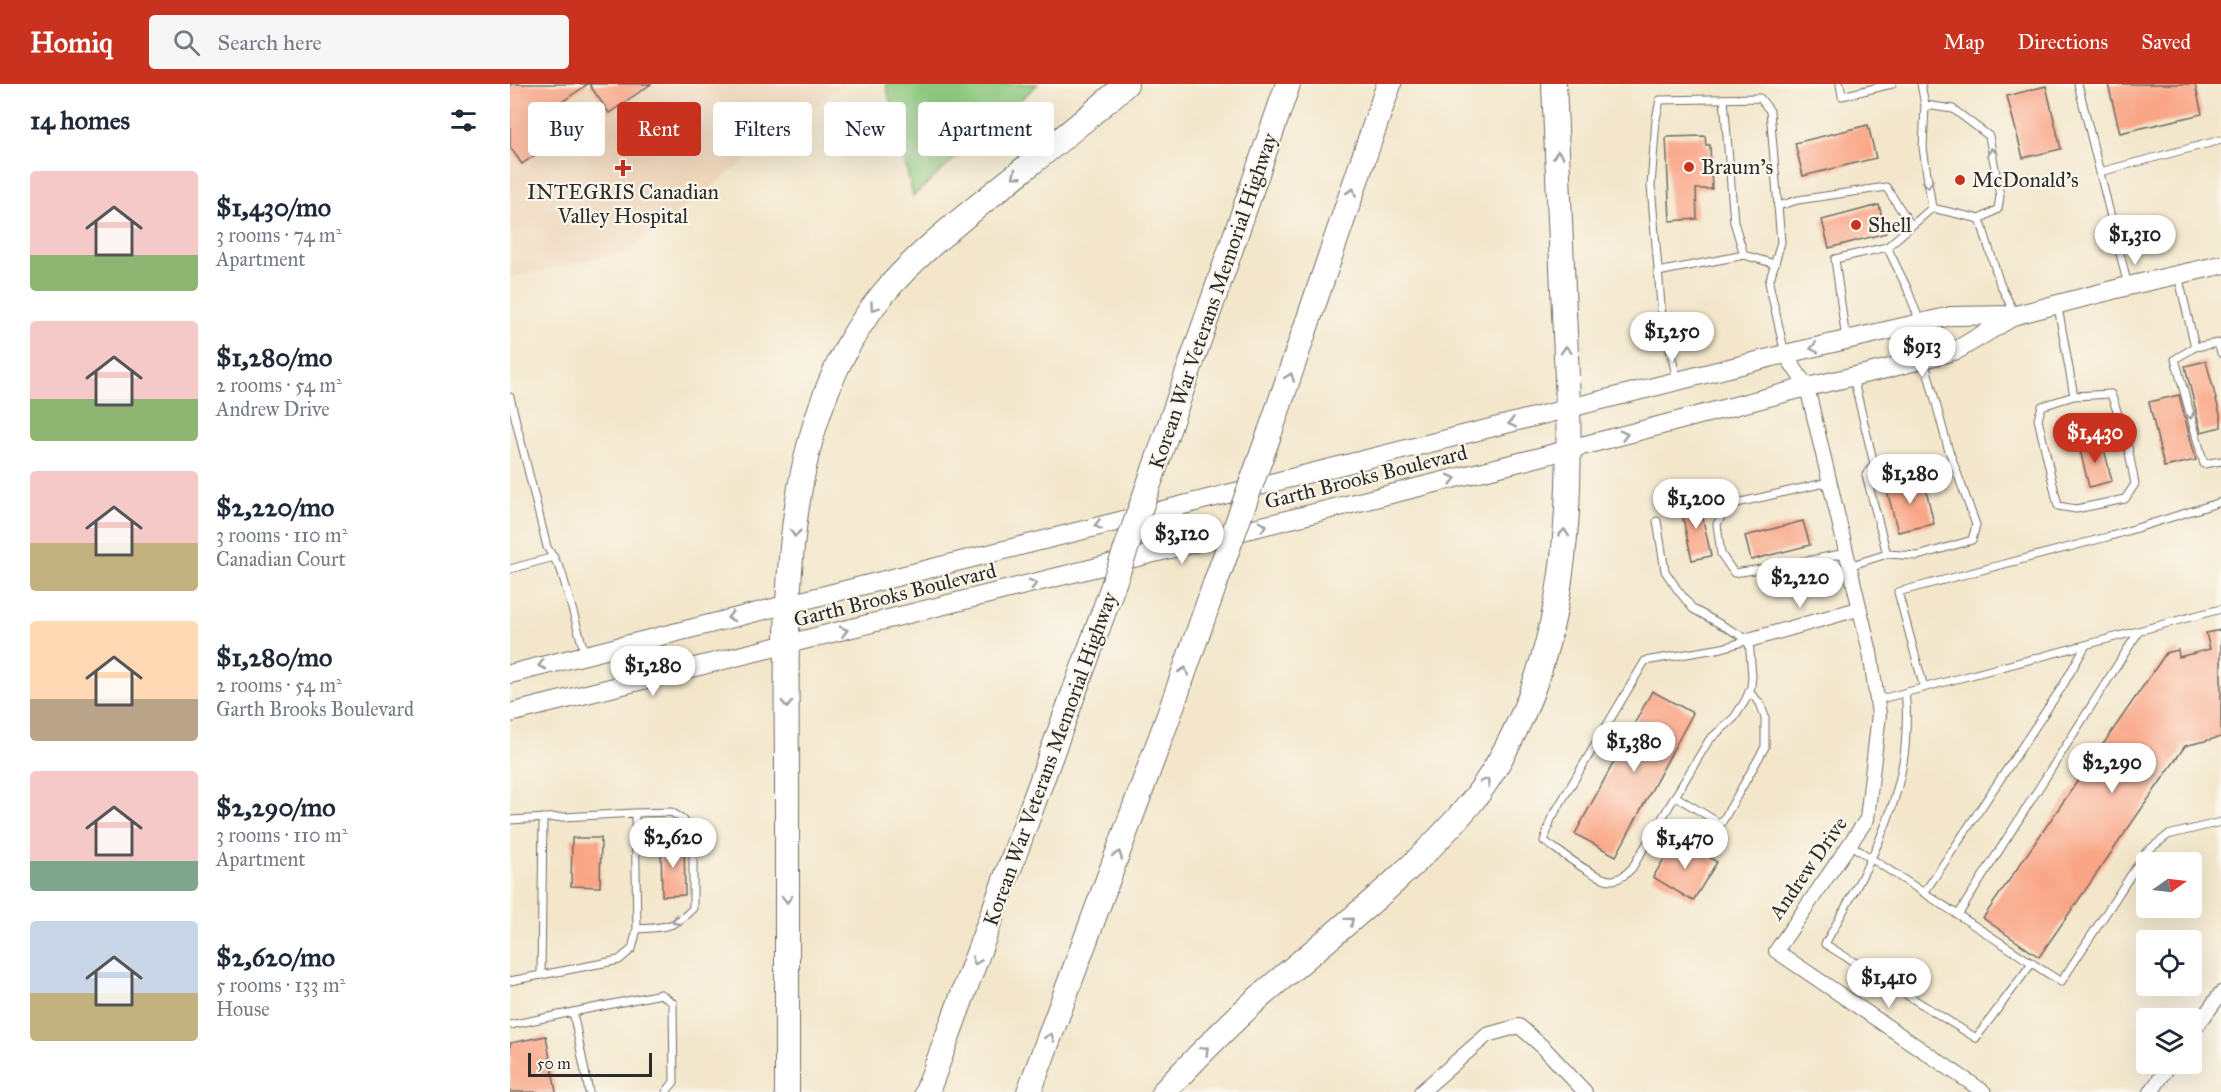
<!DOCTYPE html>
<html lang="en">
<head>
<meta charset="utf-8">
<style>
  :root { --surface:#fff; --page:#f6f6f7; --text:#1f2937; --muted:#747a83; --accent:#c8321e }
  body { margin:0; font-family:"IM FELL Great Primer",serif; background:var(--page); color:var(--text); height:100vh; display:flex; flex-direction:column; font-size:22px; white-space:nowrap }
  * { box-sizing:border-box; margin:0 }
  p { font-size:20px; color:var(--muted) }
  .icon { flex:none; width:33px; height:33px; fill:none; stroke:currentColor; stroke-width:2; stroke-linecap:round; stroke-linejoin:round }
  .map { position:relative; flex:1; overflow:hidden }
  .panel { display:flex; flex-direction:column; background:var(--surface); width:510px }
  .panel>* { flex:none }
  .guide { position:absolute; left:18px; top:18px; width:570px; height:54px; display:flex; gap:12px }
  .needle { width:39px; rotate:76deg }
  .buttons { position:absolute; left:1626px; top:768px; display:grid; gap:12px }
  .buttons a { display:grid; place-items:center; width:66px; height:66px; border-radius:6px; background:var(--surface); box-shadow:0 6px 24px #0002; font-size:30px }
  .scale { position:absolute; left:18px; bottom:15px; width:124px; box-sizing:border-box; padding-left:6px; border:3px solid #2b2b2b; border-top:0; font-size:16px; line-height:21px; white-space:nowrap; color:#2b2b2b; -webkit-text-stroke:4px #fbf7ec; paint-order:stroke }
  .price { position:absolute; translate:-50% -51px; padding:0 14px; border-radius:21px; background:#fff; color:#222; font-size:20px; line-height:39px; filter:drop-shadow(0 2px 3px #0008) }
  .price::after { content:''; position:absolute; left:50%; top:36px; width:18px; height:14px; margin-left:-9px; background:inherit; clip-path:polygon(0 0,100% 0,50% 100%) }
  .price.selected { background:var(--accent); color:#fff }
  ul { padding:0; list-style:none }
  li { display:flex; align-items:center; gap:18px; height:150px; padding:0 30px }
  li span { display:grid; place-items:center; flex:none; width:168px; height:120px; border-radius:6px; color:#555 }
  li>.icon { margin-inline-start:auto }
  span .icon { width:72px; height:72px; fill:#fffc; stroke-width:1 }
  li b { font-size:26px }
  h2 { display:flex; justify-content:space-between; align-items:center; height:72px; padding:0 30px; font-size:26px }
  .tag { padding:0 21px; border-radius:6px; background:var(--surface); box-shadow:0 6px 24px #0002; font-size:21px; line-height:54px }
  .tag.selected { background:var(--accent); color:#fff }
  header { display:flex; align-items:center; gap:36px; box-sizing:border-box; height:84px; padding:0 30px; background:var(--accent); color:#fff }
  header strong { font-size:28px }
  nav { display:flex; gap:33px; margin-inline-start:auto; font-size:21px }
  .search { width:420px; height:54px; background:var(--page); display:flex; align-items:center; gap:15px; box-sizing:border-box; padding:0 21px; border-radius:6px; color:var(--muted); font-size:22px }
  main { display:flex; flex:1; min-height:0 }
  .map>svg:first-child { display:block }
  .built { fill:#efd6bb }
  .green { fill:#8dca80; stroke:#5c7a56; stroke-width:1.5 }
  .building { fill:#f9a586 }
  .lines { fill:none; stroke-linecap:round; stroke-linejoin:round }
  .lane-casing { stroke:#716c63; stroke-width:9 }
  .street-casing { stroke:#716c63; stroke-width:16 }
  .secondary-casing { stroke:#716c63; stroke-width:20 }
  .highway-casing { stroke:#716c63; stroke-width:26 }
  .lane { stroke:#fff; stroke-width:7 }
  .street { stroke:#fff; stroke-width:14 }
  .secondary { stroke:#fff; stroke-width:18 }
  .highway { stroke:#fff; stroke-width:24 }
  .highway-bridge-casing { stroke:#716c63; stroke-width:26; stroke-linecap:butt }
  .highway-bridge { stroke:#fff; stroke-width:24 }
  .oneway { stroke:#a0a0a0 }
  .poi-dot { fill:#c8321e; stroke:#fbf7ec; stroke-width:2 }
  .labels { text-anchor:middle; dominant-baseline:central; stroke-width:4.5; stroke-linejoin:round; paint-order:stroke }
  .poi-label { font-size:21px; fill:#2b2b2b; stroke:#fbf7ec; text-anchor:start }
  .street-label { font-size:21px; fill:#2b2b2b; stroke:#fbf7ec }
</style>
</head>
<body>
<header>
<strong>Homiq</strong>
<div class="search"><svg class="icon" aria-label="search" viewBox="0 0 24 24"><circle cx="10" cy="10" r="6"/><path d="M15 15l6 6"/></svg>Search here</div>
<nav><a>Map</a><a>Directions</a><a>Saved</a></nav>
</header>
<main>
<section class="panel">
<h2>14 homes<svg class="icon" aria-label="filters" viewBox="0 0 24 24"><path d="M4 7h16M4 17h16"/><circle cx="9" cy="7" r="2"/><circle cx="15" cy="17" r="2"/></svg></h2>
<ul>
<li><span style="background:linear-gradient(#f6c9c9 70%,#8fb573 0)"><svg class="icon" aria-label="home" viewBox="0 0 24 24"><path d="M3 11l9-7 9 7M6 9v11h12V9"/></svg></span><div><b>$1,430/mo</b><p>3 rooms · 74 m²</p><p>Apartment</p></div></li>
<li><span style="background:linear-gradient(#f6c9c9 65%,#8fb573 0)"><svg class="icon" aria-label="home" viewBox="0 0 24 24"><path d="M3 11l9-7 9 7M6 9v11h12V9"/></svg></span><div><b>$1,280/mo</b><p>2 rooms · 54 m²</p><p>Andrew Drive</p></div></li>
<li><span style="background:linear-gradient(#f6c9c9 60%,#c2b280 0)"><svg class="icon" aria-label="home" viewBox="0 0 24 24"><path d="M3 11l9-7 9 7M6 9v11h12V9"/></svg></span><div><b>$2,220/mo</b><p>3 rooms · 110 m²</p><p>Canadian Court</p></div></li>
<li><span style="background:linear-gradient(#ffd9b3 65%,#b9a48a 0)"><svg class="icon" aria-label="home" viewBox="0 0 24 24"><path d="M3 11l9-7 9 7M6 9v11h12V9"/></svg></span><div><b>$1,280/mo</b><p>2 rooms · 54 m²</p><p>Garth Brooks Boulevard</p></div></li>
<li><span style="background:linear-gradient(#f6c9c9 75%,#7fa58c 0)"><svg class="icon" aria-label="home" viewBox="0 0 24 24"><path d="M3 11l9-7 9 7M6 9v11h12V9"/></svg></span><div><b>$2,290/mo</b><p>3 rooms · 110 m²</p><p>Apartment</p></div></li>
<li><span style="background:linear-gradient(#c9d6e8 60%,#c2b280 0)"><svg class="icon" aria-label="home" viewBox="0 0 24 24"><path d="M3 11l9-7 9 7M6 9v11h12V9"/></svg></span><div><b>$2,620/mo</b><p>5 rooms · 133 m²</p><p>House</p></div></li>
</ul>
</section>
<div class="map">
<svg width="1711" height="1008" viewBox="0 0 1711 1008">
  <rect width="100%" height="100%" fill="#fbf7ec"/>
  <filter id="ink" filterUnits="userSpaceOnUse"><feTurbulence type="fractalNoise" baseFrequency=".0167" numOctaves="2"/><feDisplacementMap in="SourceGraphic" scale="12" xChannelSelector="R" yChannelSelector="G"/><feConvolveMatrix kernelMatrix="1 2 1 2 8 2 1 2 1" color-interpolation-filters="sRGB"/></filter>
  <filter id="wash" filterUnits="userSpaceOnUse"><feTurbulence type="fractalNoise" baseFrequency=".008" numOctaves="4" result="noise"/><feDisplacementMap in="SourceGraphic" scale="24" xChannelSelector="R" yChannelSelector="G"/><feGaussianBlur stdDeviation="1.35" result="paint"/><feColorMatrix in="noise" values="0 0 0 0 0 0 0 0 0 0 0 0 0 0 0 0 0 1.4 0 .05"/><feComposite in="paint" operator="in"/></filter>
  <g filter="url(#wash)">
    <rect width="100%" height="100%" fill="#f3e6cb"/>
    <path class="built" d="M0 0H335L118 167 0 194Z"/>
    <path class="green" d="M376 0H528L403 112Z"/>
    <g id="blocks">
      <g class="building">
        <path d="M0 0H78L40 26 49 39 34 50 41 60 12 80 0 63Z"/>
        <path d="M79 0H141L99 29Z"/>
        <path d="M1598 0H1685L1692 30 1610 49Z"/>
        <path d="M1536 2 1551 65 1513 74 1497 12Z"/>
        <path d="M1358 41 1366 74 1293 92 1285 59Z"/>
        <path d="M1195 52 1196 61H1200L1202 105H1186L1187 135 1160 137 1156 53Z"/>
        <path d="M1369 121 1376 149 1319 164 1312 136Z"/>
        <path d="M1696 277 1711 334V343L1691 348 1675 282Z"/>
        <path d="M1669 311 1686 376 1654 383 1639 318Z"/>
        <path d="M1592 357 1602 397 1579 403 1569 362Z"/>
        <path d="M1413 393 1424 440 1388 448 1376 403Z"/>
        <path d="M1189 417 1201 472 1182 476 1170 421Z"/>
        <path d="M1293 437 1300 461 1241 476 1235 452Z"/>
        <path d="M1711 546V653L1675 662 1529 873 1473 834 1656 569 1668 566 1669 573 1700 565 1696 549Z"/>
        <path d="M1142 607 1183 629 1106 772 1065 750Z"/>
        <path d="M62 754H91L90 803 61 802Z"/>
        <path d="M1167 754 1207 778 1183 817 1143 793Z"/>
        <path d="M174 758 175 811 152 812 151 759Z"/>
        <path d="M36 952 46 1008H0V959Z"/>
      </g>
    </g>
  </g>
  <g filter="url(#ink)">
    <use href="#blocks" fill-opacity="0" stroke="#716c63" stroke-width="1.5"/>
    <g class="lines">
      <g class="lane-casing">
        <g id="lane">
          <path d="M1330 0 1332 12 1382 0"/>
          <path d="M1411 0 1415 21 1413 64 1422 124 1470 135 1488 125 1490 112 1479 52 1443 25 1415 21"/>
          <path d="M1568 0 1618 202"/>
          <path d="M1214 15 1224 138 1234 171 1265 180"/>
          <path d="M1590 88 1711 56"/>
          <path d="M1268 122 1288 116 1376 103 1401 141"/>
          <path d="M1470 135 1490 200 1504 228"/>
          <path d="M1148 188 1234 171"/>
          <path d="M1668 191 1685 263 1665 275 1694 380 1711 377"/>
          <path d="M1548 223 1564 312 1532 322 1528 335 1548 422 1566 425 1615 415 1625 400 1616 353 1601 310 1564 312"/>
          <path d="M1410 238 1397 204 1377 163 1422 124"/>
          <path d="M1336 256 1325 175 1377 163"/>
          <path d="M1685 263 1708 259 1711 269"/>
          <path d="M1167 295 1152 233 1141 102 1146 35 1150 16 1250 14 1260 27 1271 158 1259 199 1275 270"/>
          <path d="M0 313 37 463 51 486 75 570"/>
          <path d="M1319 398 1218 421 1207 440 1211 470 1224 489 1277 481 1335 469"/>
          <path d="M1147 437 1155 487 1167 505 1183 525 1239 556"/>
          <path d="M1377 470 1408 472 1462 456 1466 441 1438 364 1414 275"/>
          <path d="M1339 482 1377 470 1356 391 1364 380 1343 293"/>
          <path d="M0 485 44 473"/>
          <path d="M1239 556 1242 592 1241 603 1235 617 1224 634 1199 656 1122 784C1116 790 1111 795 1103 796 1088 798 1048 766 1034 757L1041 735 1135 577 1212 564Z"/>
          <path d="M1414 604 1388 508 1601 452 1711 418"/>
          <path d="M1395 609C1398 628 1396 645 1395 664 1387 737 1350 797 1315 860L1466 954 1522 879"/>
          <path d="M1367 616 1711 525"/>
          <path d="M1165 712 1211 740 1255 663V633L1250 619 1239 608"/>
          <path d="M125 729 161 728 173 735 183 753V824C164 845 154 843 127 845"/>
          <path d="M0 736 125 729 127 845 122 865 109 876 0 897"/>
          <path d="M1339 760 1551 898 1636 768 1658 751 1711 738"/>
          <path d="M1414 809 1552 603 1576 561"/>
          <path d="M1448 831 1629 547"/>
          <path d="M31 891 33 734"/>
          <path d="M63 928 79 1008"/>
          <path d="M0 941 151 910 163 919 164 998 156 1008"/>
        </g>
      </g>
      <g class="street-casing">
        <g id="street">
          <path d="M1275 270 1297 303 1360 568 1369 630 1357 735 1266 867 1474 1008"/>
          <path d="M1239 556 1348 525"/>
          <path d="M1682 949 1711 909"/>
          <path d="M911 1008 977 951 1009 942 1033 963 1075 1008"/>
          <path d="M1641 1008 1660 980"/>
        </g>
      </g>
      <g class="secondary-casing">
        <g id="secondary">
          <path d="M0 590 1275 270 1441 232 1506 231 1618 202 1711 181"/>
          <path d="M0 629 1018 376 1297 303 1376 285 1447 266 1504 232"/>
        </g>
      </g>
      <g class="highway-casing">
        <g id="highway">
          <path d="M760 348 879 0"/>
          <path d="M644 386 778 0"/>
          <path d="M277 1008C277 905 277 802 277 699 277 537 264 342 373 210 404 173 442 143 479 113 525 76 572 40 616 0"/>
          <path d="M417 1008 594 527"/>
          <path d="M519 1008 659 631 705 500"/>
          <path d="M654 1008C683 977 713 946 745 917 818 853 897 795 960 720 977 700 991 675 1003 651 1069 521 1061 369 1054 228 1051 152 1048 76 1044 0"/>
        </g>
      </g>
      <use href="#lane" class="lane"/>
      <use href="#street" class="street"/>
      <use href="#secondary" class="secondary"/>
      <use href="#highway" class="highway"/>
      <g class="highway-bridge-casing">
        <g id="highway-bridge">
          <path d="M705 500 760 348"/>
          <path d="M594 527 644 386"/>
        </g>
      </g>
      <use href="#highway-bridge" class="highway-bridge"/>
    </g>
    <defs><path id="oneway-chevron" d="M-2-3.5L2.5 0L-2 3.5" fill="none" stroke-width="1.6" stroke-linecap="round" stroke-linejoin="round" transform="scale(1.5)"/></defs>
    <g class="oneway">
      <use href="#oneway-chevron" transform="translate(1482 68) rotate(-99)"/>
      <use href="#oneway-chevron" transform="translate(1048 71) rotate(-92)"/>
      <use href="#oneway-chevron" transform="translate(506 91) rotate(141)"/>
      <use href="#oneway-chevron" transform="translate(1418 100) rotate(82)"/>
      <use href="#oneway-chevron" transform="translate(842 108) rotate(-71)"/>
      <use href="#oneway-chevron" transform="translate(364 223) rotate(126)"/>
      <use href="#oneway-chevron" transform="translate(1304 264) rotate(168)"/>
      <use href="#oneway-chevron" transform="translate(1056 266) rotate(-92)"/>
      <use href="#oneway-chevron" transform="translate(780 293) rotate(-70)"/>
      <use href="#oneway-chevron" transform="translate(1680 331) rotate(75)"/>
      <use href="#oneway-chevron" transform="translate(1002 339) rotate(166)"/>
      <use href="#oneway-chevron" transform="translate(1114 351) rotate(-15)"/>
      <use href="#oneway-chevron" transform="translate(942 395) rotate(-14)"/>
      <use href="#oneway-chevron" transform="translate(588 441) rotate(166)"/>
      <use href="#oneway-chevron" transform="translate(753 442) rotate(-14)"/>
      <use href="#oneway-chevron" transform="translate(285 449) rotate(96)"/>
      <use href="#oneway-chevron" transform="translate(1054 449) rotate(-86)"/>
      <use href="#oneway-chevron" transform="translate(523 500) rotate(-14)"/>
      <use href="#oneway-chevron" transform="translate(221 533) rotate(166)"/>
      <use href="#oneway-chevron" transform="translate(334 547) rotate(-14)"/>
      <use href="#oneway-chevron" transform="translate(32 581) rotate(165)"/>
      <use href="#oneway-chevron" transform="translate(674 587) rotate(-71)"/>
      <use href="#oneway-chevron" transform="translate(277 620) rotate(90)"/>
      <use href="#oneway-chevron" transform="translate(976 698) rotate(-56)"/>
      <use href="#oneway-chevron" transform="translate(608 771) rotate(-70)"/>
      <use href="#oneway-chevron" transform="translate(277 815) rotate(90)"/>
      <use href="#oneway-chevron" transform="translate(166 837) rotate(152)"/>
      <use href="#oneway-chevron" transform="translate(840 837) rotate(-40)"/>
      <use href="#oneway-chevron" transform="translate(466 877) rotate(110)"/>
      <use href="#oneway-chevron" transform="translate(540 953) rotate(-69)"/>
      <use href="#oneway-chevron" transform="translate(695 966) rotate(-45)"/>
    </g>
  </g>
  <g class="poi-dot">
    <circle cx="1179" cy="83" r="6"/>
    <path d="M110 75h6v6h6v6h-6v6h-6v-6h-6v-6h6z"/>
    <circle cx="1450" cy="96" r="6"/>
    <circle cx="1346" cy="141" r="6"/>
  </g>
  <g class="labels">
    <g class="poi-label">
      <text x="1191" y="83">Braum's</text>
      <text x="1462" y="96">McDonald's</text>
      <text x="113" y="108" text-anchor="middle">INTEGRIS Canadian<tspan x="113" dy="24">Valley Hospital</tspan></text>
      <text x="1358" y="141">Shell</text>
    </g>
    <g class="street-label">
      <text transform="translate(703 217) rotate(-71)">Korean War Veterans Memorial Highway</text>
      <text transform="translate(856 393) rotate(-14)">Garth Brooks Boulevard</text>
      <text transform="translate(385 511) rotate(-14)">Garth Brooks Boulevard</text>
      <text transform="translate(540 675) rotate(-70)">Korean War Veterans Memorial Highway</text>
      <text transform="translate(1298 784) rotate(-55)">Andrew Drive</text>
    </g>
  </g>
</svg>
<div class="buttons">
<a><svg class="needle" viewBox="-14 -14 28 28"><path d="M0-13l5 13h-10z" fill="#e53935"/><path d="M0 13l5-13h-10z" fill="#747a83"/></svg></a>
<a><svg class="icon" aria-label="locate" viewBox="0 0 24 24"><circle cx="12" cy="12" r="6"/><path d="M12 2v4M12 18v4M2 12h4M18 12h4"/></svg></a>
<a><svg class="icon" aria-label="layers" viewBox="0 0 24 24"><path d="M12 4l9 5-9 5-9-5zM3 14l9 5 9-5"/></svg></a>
</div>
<div class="scale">50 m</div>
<b class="price" style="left:1625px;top:182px">$1,310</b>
<b class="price" style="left:1162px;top:279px">$1,250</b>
<b class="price" style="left:1412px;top:294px">$913</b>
<b class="price selected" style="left:1585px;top:380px">$1,430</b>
<b class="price" style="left:1400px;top:421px">$1,280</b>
<b class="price" style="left:1186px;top:446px">$1,200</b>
<b class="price" style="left:672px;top:481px">$3,120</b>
<b class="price" style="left:1290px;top:525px">$2,220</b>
<b class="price" style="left:143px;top:613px">$1,280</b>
<b class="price" style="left:1124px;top:689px">$1,380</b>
<b class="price" style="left:1602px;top:710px">$2,290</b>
<b class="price" style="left:163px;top:785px">$2,620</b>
<b class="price" style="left:1175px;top:786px">$1,470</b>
<b class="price" style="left:1379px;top:925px">$1,410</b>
<div class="guide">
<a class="tag">Buy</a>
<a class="tag selected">Rent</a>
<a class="tag">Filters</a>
<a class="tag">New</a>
<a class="tag">Apartment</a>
</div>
</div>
</main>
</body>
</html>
